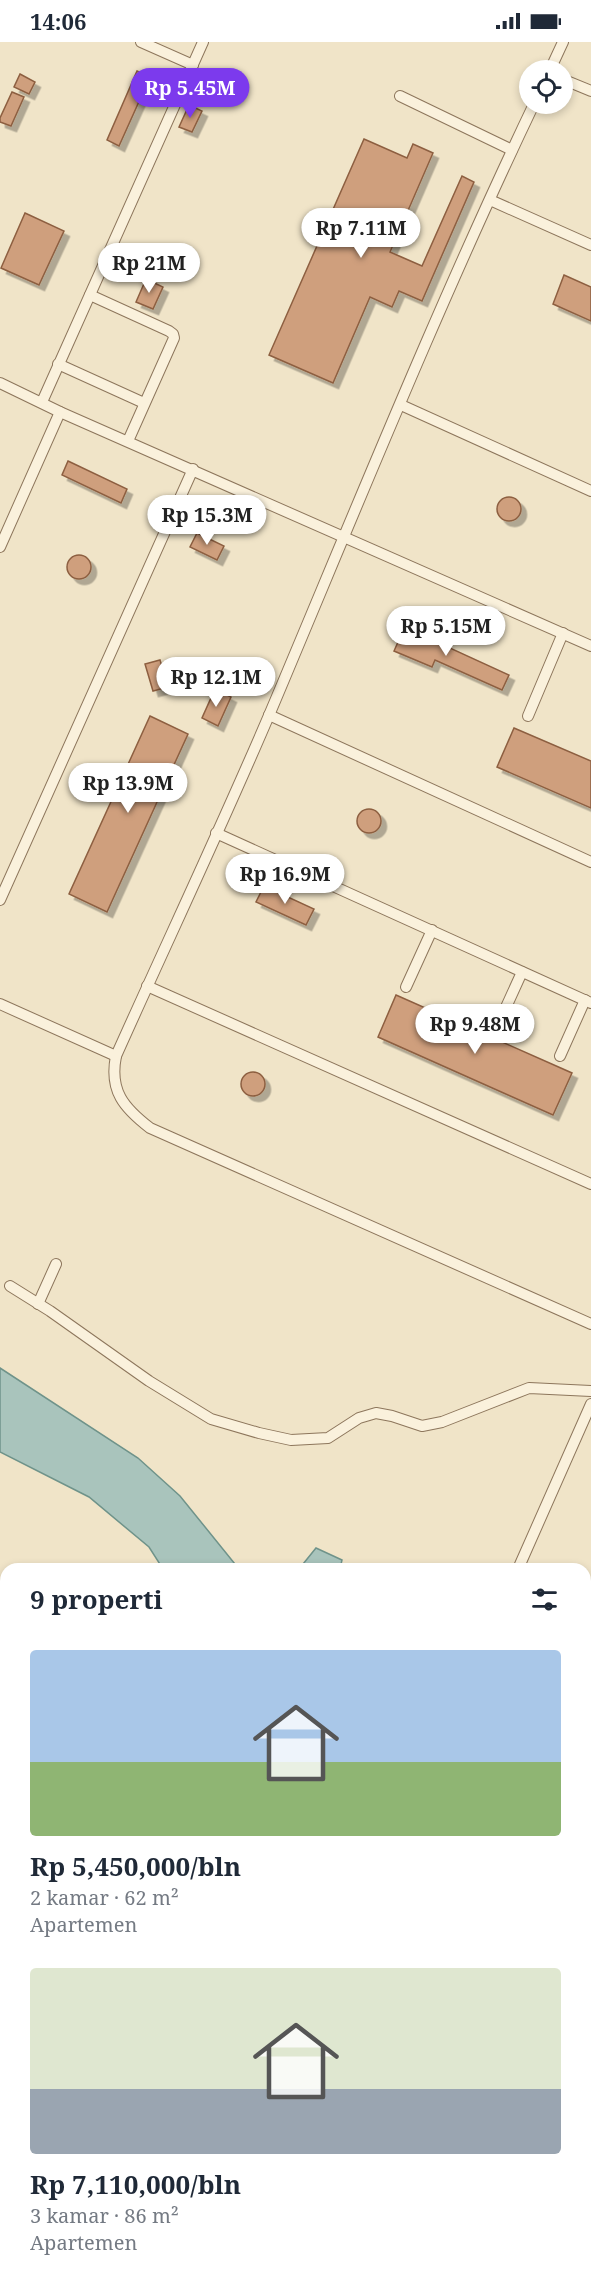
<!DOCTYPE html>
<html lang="id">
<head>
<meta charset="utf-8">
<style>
  :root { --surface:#fff; --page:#f2f2f3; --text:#1f2937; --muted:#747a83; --accent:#7c3aed }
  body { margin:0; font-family:"Noto Serif",serif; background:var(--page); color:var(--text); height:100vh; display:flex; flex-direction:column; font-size:22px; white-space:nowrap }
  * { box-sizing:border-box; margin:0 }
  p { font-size:20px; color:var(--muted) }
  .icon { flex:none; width:33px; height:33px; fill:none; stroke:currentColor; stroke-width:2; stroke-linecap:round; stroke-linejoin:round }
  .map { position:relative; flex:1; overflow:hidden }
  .drawer { position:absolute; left:0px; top:1521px; width:591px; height:720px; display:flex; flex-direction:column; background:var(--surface); border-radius:18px 18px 0 0; box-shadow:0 3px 9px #0003 }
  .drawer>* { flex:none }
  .fabs { position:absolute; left:519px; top:18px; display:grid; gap:12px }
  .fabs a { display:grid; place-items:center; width:54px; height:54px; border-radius:50%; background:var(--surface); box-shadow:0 3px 9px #0003; font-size:30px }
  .price { position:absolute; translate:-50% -51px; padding:0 14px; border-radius:21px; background:#fff; color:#222; font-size:20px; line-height:39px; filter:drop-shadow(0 2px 3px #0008) }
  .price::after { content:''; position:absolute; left:50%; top:36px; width:18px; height:14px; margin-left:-9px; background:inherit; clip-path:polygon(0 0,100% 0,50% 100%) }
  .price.active { background:var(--accent); color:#fff }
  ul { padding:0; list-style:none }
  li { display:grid; align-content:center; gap:12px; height:318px; padding:0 30px }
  li span { display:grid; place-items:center; height:186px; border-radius:6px; color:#555 }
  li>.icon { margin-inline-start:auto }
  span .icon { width:108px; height:108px; fill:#fffc; stroke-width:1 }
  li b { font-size:26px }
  h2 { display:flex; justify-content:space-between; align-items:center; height:72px; padding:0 30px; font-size:26px }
  .status { display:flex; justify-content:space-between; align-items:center; height:42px; padding:0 30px; background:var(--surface); direction:ltr }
  .status svg { height:16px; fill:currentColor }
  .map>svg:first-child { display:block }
  .water { fill:#a9c4bc; stroke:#6f938a; stroke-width:1.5 }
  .building { fill:#cf9f7d; stroke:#8d5f41; stroke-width:1.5; filter:url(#shadow) }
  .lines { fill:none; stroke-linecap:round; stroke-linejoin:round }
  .service-casing { stroke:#8d765c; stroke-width:12 }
  .minor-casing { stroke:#8d765c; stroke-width:21 }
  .service { stroke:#faf1dc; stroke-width:10 }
  .minor { stroke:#faf1dc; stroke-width:20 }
</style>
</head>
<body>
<div class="status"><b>14:06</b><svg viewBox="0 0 49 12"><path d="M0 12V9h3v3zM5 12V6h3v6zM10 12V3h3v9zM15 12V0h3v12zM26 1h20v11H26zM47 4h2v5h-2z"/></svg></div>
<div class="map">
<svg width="591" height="2241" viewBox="0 0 591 2241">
  <defs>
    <filter id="shadow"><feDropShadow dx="5.5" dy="5.5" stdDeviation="0" flood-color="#0004"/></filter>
  </defs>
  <rect width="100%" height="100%" fill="#f0e4c8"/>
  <g class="water">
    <path d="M0 1326 138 1416 180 1454 239 1527H163L149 1505 89 1455 0 1410Z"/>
    <path d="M316 1506 342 1518 340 1527H299Z"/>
  </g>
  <g class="building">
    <path d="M137 29 150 35 119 104 107 98Z"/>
    <path d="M20 32 35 40 29 52 14 45Z"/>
    <path d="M12 50 24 55 11 84 0 80V76Z"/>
    <path d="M189 63 202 69 192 90 179 85Z"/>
    <path d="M364 97 407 116 413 102 433 111 390 210 422 224 462 134 474 140 422 259 399 249 392 265 370 255 333 341 269 313Z"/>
    <path d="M25 171 64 189 39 243 1 226Z"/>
    <path d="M564 233 591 245V279L553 262Z"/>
    <path d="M146 237 163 245 153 267 136 260Z"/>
    <path d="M68 419 127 447 121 461 62 433Z"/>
    <circle cx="509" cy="467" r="12"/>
    <path d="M197 491 224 504 217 518 190 505Z"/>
    <circle cx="79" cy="525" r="12"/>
    <path d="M406 582 443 598 441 602 509 633 502 648 435 618 432 625 394 609Z"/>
    <path d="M160 618 168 645 153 649 145 622Z"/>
    <path d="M215 647 231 655 218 684 202 676Z"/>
    <path d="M150 674 188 692 107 870 69 852Z"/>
    <path d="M514 686 591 719V766L497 725Z"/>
    <circle cx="369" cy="779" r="12"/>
    <path d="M264 844 314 867 306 883 256 860Z"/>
    <path d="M396 953 572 1031 553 1073 378 995Z"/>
    <circle cx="253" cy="1042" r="12"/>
  </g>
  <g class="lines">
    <g class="service-casing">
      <g id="service">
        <path d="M141 0 193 23"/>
        <path d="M550 28 563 0"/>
        <path d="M562 37 591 49"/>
        <path d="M400 54 512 108"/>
        <path d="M534 62C439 261 356 467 270 671 221 786 167 900 116 1014 109 1049 124 1066 150 1086L591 1282"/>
        <path d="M490 158 591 203"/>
        <path d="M90 253 169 289 173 292 174 296 128 399"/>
        <path d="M58 322 144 361"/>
        <path d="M0 341 60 370 591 604"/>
        <path d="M42 360 203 0"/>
        <path d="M401 363 591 449"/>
        <path d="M0 505 60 370"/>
        <path d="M269 673 591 820"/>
        <path d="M528 674 563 591"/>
        <path d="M216 791 591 961"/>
        <path d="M0 858 193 427"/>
        <path d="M147 944 591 1142"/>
        <path d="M406 945 432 888"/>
        <path d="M0 962 116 1014"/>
        <path d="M497 985 522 930"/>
        <path d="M560 1014 585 958"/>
        <path d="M10 1244 50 1269 149 1339 211 1377 259 1391 291 1398 328 1396 359 1376 376 1371 392 1374 422 1384 442 1380 529 1346 591 1349"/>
        <path d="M38 1262 56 1222"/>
        <path d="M518 1527 591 1362"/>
        <path d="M585 1551 591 1547"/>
        <path d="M585 1585 591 1581"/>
        <path d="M585 1853 591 1856"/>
        <path d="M585 1890 591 1899"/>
        <path d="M585 1946 591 1952"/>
        <path d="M211 2235H223"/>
        <path d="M84 2241 87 2235"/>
        <path d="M135 2241 138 2235"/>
      </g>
    </g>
    <g class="minor-casing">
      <g id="minor">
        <path d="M0 2068 6 2056"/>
        <path d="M585 2121 591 2125"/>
        <path d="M5 2241 8 2235"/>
        <path d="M428 2241 430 2235"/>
      </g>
    </g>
    <use href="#service" class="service"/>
    <use href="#minor" class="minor"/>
  </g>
</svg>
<div class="fabs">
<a><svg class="icon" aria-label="locate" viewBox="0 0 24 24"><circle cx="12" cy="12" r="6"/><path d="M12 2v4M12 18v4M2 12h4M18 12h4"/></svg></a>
</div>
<b class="price active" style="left:190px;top:77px">Rp 5.45M</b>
<b class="price" style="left:361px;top:217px">Rp 7.11M</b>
<b class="price" style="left:149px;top:252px">Rp 21M</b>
<b class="price" style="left:207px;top:504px">Rp 15.3M</b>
<b class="price" style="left:446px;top:615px">Rp 5.15M</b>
<b class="price" style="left:216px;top:666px">Rp 12.1M</b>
<b class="price" style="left:128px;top:772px">Rp 13.9M</b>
<b class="price" style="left:285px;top:863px">Rp 16.9M</b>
<b class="price" style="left:475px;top:1013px">Rp 9.48M</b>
<section class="drawer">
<h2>9 properti<svg class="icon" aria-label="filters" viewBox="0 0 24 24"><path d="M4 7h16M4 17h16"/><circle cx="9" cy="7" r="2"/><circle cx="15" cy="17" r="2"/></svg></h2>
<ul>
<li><span style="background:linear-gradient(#a9c7e8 60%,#8fb573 0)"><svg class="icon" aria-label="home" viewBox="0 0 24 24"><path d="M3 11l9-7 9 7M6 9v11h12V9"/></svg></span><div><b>Rp 5,450,000/bln</b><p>2 kamar · 62 m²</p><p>Apartemen</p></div></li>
<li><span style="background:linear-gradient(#dfe7d0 65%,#9aa5b1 0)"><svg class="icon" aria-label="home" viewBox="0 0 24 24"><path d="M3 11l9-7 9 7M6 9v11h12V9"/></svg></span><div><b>Rp 7,110,000/bln</b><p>3 kamar · 86 m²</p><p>Apartemen</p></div></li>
</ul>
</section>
</div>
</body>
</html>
